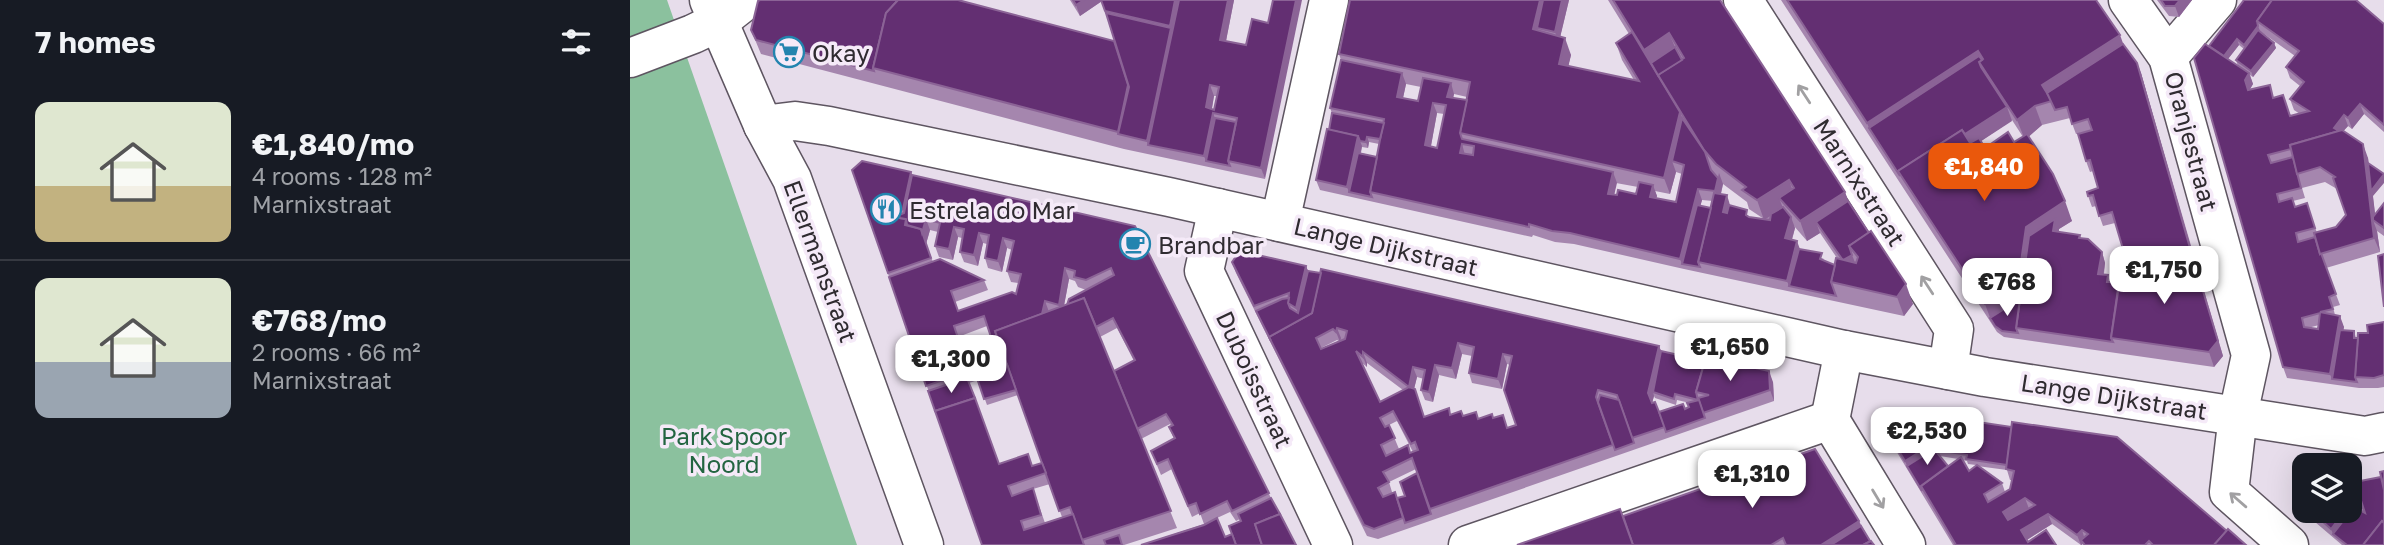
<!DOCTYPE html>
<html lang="en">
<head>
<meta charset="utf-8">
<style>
  :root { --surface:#171b24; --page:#20242c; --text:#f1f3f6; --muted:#9ea1a6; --line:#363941; --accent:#ea580c }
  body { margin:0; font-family:"Golos Text",sans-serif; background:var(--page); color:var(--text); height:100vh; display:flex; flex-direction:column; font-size:26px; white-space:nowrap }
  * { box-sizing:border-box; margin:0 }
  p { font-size:23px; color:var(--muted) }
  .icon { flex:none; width:38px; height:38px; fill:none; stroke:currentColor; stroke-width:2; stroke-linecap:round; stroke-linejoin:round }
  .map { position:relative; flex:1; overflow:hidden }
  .side { display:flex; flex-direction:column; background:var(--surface); width:630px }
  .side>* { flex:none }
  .buttons { position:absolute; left:1662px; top:453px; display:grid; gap:14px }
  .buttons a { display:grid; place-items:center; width:70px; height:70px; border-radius:14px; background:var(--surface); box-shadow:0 7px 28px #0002; font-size:35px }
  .price { position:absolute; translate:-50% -60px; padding:0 16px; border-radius:14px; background:#fff; color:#222; font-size:23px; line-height:46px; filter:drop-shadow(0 2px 4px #0008) }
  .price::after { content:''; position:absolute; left:50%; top:42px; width:21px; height:16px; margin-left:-10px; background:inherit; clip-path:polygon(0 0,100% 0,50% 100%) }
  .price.on { background:var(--accent); color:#fff }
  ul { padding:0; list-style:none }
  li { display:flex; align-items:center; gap:21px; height:175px; padding:0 35px }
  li+li { border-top:2px solid var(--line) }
  li span { display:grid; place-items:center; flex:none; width:196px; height:140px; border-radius:14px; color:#555 }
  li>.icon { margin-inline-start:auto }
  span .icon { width:84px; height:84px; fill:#fffc; stroke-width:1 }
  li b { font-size:30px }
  h2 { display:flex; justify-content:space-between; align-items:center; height:84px; padding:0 35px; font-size:30px }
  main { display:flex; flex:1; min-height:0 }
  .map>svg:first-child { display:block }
  .green { fill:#8bc19e }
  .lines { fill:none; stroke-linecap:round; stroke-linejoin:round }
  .minor-casing { stroke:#5e5561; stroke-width:41 }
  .minor { stroke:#fff; stroke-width:38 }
  .wall { fill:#a586ae; fill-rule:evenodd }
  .shaded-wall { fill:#8b6396 }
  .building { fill:#632f72; stroke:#8b6396; stroke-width:2; fill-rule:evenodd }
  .oneway { stroke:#a1a0a2 }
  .labels { text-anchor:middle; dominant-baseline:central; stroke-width:7; stroke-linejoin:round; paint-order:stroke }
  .poi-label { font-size:24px; fill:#2f2b30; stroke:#f5eaf8; text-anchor:start }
  .street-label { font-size:24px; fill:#2f2b30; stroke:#f5eaf8 }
  .park-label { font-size:24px; fill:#236541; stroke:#f5eaf8 }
</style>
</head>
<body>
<main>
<section class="side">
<h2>7 homes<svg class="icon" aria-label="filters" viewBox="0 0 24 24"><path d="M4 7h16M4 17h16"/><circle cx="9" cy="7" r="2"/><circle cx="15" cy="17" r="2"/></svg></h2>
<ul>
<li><span style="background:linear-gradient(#dfe7d0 60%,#c2b280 0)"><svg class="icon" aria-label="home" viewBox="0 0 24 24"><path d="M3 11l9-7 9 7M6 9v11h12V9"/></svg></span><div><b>€1,840/mo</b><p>4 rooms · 128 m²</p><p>Marnixstraat</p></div></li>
<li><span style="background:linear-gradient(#dfe7d0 60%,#9aa5b1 0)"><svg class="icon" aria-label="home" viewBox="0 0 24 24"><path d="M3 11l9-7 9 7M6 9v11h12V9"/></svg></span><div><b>€768/mo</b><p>2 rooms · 66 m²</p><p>Marnixstraat</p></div></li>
</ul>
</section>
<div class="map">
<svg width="1754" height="545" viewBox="0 0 1754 545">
  <rect width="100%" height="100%" fill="#e7ddeb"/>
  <path class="green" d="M0 0H37L227 545H0Z"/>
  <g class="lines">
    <g class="minor-casing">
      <g id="minor">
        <path d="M79 0 133 125 162 179 294 545"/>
        <path d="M1113 0 1324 329 1318 370"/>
        <path d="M1498 0 1538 57 1621 355 1608 415 1599 492 1659 545"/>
        <path d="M1538 57 1587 0"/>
        <path d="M0 58 63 34 88 22 116 0"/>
        <path d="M133 125 165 121 199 126 539 197 1214 350 1355 377 1735 436 1754 432"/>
        <path d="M588 208 574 271 703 545"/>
        <path d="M650 222 699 0"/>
        <path d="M1200 420 1276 545"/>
        <path d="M1200 420 1214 350"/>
        <path d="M838 545 1200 420"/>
      </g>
    </g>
    <use href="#minor" class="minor"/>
  </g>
  <g class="wall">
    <path d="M440 0H604L596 41 635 179 494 149 131 54 121 30 336 2 489 54 472 1 450 16ZM584 96H587L584 110 582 109Z"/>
    <path d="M939 0 930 37 941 55 938 66 1004 80 992 60 986 43 999 34 978 0H1090L1215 192 1218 201 1283 304 1274 316 1054 269 944 244 925 242 903 235 902 237 690 190 686 180 699 130 702 113 700 108 711 60 709 54ZM776 84 791 87 788 101 773 98ZM824 94 837 97V100L823 98ZM807 113 814 114 807 148 801 146ZM739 142 749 144 747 157 731 153 732 147 738 148ZM1046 172 1052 174 1046 202 1026 198 1027 196 1025 191 1040 194ZM986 183 1008 187 1006 194 987 195H984ZM1093 184 1117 202 1119 209 1134 219 1120 217 1100 206 1091 194ZM1072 200 1083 201 1081 208 1070 206ZM1164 226 1177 241 1190 233 1207 258 1205 265 1193 260 1194 259 1170 249 1162 240 1165 228Z"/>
    <path d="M1151 0H1466L1511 73 1593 356 1584 367 1374 337 1367 332ZM1440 118 1446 134 1462 130 1456 161 1460 172 1463 171 1468 188 1458 196 1462 207 1466 206 1473 226 1485 223 1496 259 1483 263 1487 273 1490 278 1489 282H1480L1478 275 1474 274 1475 263 1472 252 1451 238 1450 235 1429 232V229L1442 221 1398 137 1412 125ZM1382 120 1393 137 1384 142 1355 148 1351 141Z"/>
    <path d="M1527 0H1562L1549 17 1539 16Z"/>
    <path d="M1614 0 1754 24V132L1734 114 1722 129 1718 126 1713 131 1738 158 1745 214 1754 203V236L1747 231 1750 252 1696 268 1710 305 1703 307 1705 315 1714 327 1713 330 1724 331 1726 338H1728L1754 322V387L1748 388H1729L1657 378 1653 367 1579 46ZM1630 31 1665 56 1656 67 1660 78 1670 86 1660 99 1664 110 1670 114 1660 116 1645 98 1619 90 1623 84 1620 75 1623 77 1646 48 1644 43ZM1609 45 1614 49 1606 60 1608 66 1598 59ZM1695 182 1707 189 1716 215 1706 227 1687 233 1677 203 1665 207 1663 201 1675 198 1672 188ZM1689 325 1688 329 1678 328Z"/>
    <path d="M222 170 282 175 505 226 641 498 666 545H511L574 524 570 513 562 517 542 469 531 475 521 451 544 439 539 427 541 426 540 424 511 439 547 528 494 545H352ZM300 230 308 232 305 246 309 257 323 260 328 237 332 238 330 252 334 262 348 266 353 243 357 244 355 258 358 268 372 272 377 248 382 250 377 271 381 282 389 283 386 294 328 311 325 302 358 290 354 280 303 262 296 244ZM439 279 445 281 448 287 456 290 434 306ZM357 326 362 340 332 350 328 337ZM487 328 504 361 484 371 470 337ZM348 380 357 405 388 395 412 463 402 466 369 464 339 383ZM420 484 432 517 415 523 403 489ZM600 512 606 521 610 519V521L602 534 595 537 587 518Z"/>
    <path d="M602 262 676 266 678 271 1029 346 1031 351 1143 382 1144 401 748 539 737 536 606 273ZM707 340 709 341 691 349V348ZM832 354 842 356 839 373 842 383 872 389 877 364 880 365 886 425 877 428 863 418 848 419 821 414 794 417 784 389 787 377 794 379 791 390 795 400 803 402 809 375 826 379ZM732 363 737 367V363L773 390 750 402ZM1024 396 1025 398 1046 405 1047 400 1060 403 1059 407 1055 409 1035 427 1022 403ZM767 421 783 452 780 453 769 449 759 425ZM786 469 787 473 775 496 767 498 762 492 759 482Z"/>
    <path d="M1312 412 1314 417 1597 531 1616 545H1453V544L1451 545 1422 524 1397 540 1398 542 1426 545H1323L1262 444 1258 433ZM1309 456H1310L1328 459 1318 466ZM1332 460 1337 461 1338 464 1346 465 1339 471ZM1347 466 1377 470 1380 480H1382L1380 489 1375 492 1372 483Z"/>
    <path d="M1754 471V545H1712L1678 516 1676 511H1720L1725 482 1751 477Z"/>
    <path d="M1229 521 1240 541 1244 545H1003Z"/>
  </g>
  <g class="shaded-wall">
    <path d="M454 0H472V1L450 16 446 5Z"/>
    <path d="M545 0H555L546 42 540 26Z"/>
    <path d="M598 0H604L594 51 590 40Z"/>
    <path d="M666 0H672L635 179 631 168Z"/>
    <path d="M910 0H919L907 28 911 39 903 29Z"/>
    <path d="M932 0H939L929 42 925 32Z"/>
    <path d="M1550 0H1562L1549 17 1545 6Z"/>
    <path d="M1628 26 1630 31 1616 51 1614 45Z"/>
    <path d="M541 28 546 42 518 145 517 141Z"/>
    <path d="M1039 33 1047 52 1019 64 1014 50Z"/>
    <path d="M1490 35 1497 54 1422 102 1412 85Z"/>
    <path d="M935 38 941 55 935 81 929 64Z"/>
    <path d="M1607 39 1609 45 1594 64 1592 59Z"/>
    <path d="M1644 43 1646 48 1623 77 1621 71Z"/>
    <path d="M1348 51 1353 66 1349 62 1239 128 1237 123Z"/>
    <path d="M1507 63 1511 73 1566 265 1562 255Z"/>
    <path d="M772 73 776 84 771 107 767 97Z"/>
    <path d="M1619 73 1623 84 1619 91 1615 80Z"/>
    <path d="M821 83 824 94 821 107 817 97Z"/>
    <path d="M498 85 505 101 488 134V132Z"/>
    <path d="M580 85 584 96 580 118 576 107Z"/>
    <path d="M803 103 807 113 799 156 795 145Z"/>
    <path d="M1730 104 1734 114 1722 129 1718 118Z"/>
    <path d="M1405 106 1412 125 1395 140 1387 120Z"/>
    <path d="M1377 107 1382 121 1279 188 1271 176Z"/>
    <path d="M1050 112 1056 129 1042 161 1046 172 1040 194 1034 178Z"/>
    <path d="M583 113 587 124 576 161 574 156Z"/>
    <path d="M1714 115 1718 126 1710 135 1704 128Z"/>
    <path d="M728 136 732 146 722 192H719L717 187Z"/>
    <path d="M737 137 739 142 738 148 736 142Z"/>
    <path d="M832 144 835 155 830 153Z"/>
    <path d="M1733 144 1738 158 1742 189 1754 175V183L1743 196 1746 222 1743 220 1747 231 1750 252 1744 238Z"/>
    <path d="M281 172 286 186 278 224 273 209Z"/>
    <path d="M983 172 987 183 982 204 978 194Z"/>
    <path d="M1089 173 1093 184 1089 201 1085 191Z"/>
    <path d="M1159 180 1166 200 1149 198 1153 208 1134 220 1127 200Z"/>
    <path d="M1023 185 1027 196 1023 208 1020 197Z"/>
    <path d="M1068 189 1072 200 1055 264H1052L1050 259Z"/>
    <path d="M1215 192 1222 211 1186 222 1190 233 1177 241 1170 221Z"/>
    <path d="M1097 195 1100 205 1097 223 1093 212Z"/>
    <path d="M1435 201 1442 221 1429 229 1427 242 1391 329 1360 318 1362 323 1355 304 1396 227Z"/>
    <path d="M1161 217 1165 228 1159 249 1155 238Z"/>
    <path d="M296 219 300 230 296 244 292 233Z"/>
    <path d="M324 227 328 237 323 260 319 249Z"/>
    <path d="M349 233 353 243 348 266 344 255Z"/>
    <path d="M373 238 377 248 372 272 368 261Z"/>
    <path d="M1167 241 1171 252 1159 286 1157 281Z"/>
    <path d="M1561 251 1593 356 1584 367 1579 352Z"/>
    <path d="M1472 252 1475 263 1472 284 1468 274Z"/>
    <path d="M1222 255 1226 265 1212 261Z"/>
    <path d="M676 266 680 276 670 319 666 308Z"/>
    <path d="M435 268 439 279 432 316 429 305Z"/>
    <path d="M1276 284 1283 304 1274 316 1267 297Z"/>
    <path d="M415 301 419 312 410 321Z"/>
    <path d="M1710 316 1714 327 1705 379H1702L1700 374Z"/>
    <path d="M707 328 711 338 710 342 706 332Z"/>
    <path d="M828 343 832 354 826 379 822 368Z"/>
    <path d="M1029 346 1033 356 1023 392 1024 396 1022 403 1018 393Z"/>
    <path d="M733 352 737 363V367L733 357Z"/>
    <path d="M873 354 877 364 872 389 868 379Z"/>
    <path d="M805 365 809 375 803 402 799 392Z"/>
    <path d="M783 367 787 377 782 397 779 387Z"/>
    <path d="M1139 371 1143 382 1144 401 1140 390Z"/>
    <path d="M1312 412 1316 423 1308 450 1310 456 1307 445Z"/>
    <path d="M1302 444 1306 454 1277 466 1275 461Z"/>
    <path d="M1395 498 1399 509 1377 523 1373 512Z"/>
    <path d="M1722 502 1726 513 1703 534 1701 529 1715 511H1720V505Z"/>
    <path d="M1418 514 1422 524 1395 541 1391 530Z"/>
    <path d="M1229 521 1233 531 1212 545H1191Z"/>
    <path d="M1452 530 1455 540H1451L1453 544 1451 545 1447 535Z"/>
  </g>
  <g class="building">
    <path d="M130 0H268L256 13 243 68 244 71 126 40 121 30 128 1Z"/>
    <path d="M268 0H328L484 41 498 85 488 132 243 68 256 13Z"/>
    <path d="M443 0H454L446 5Z"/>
    <path d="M471 0H545L540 26 475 11Z"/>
    <path d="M549 0H598L590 40 616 45 622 19 638 23 643 0H666L631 168 598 161 607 118 583 113 574 156 518 145ZM580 85 589 87 584 110 576 107Z"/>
    <path d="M720 0H910L903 29 935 38 929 64 1009 81 986 43 1002 32 1050 112 1034 178 830 133 840 82 709 54Z"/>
    <path d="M913 0H932L925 32 907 28Z"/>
    <path d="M983 0H1090L1215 192 1170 221 1149 198 1164 188 1159 180 1127 200 1112 190 1116 187 1086 164 1074 150 1028 75 1054 58 1039 33 1014 50Z"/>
    <path d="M1157 0H1466L1490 35 1412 85 1422 101 1405 106 1387 120 1349 62 1353 59 1348 51 1237 123Z"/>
    <path d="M1531 0H1550L1545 6H1535Z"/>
    <path d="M1614 0H1642L1627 21 1628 26 1614 45 1607 39 1594 56 1579 46Z"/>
    <path d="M1642 0H1726L1754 24V125L1730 104 1718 118 1714 115 1704 128 1709 131 1660 145 1661 149 1638 155 1641 163 1663 157 1671 188 1647 194 1649 202 1662 198 1665 207 1677 203 1685 228 1666 233 1668 242 1685 237 1690 254 1691 253 1706 294 1699 297 1703 309 1690 312 1710 316 1700 374 1653 367 1564 58 1575 44 1619 73 1615 80 1618 90 1640 85 1643 98 1653 95 1660 116 1679 111 1660 99 1674 82 1656 67 1669 51 1627 21ZM1690 313 1688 329 1674 327 1672 318Z"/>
    <path d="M476 13 541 28 517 141 488 134 499 87Z"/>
    <path d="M1628 30 1644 43 1621 71 1606 60Z"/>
    <path d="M1493 44 1507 63 1562 255 1561 251 1491 272V273L1483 263 1496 259 1482 212 1469 216 1463 195 1458 196 1457 192 1468 188 1460 160 1456 161 1448 134 1462 130 1458 119 1442 124 1437 107 1425 110 1417 93Z"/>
    <path d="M1045 47 1052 60 1028 75 1029 77 1021 63Z"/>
    <path d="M1349 56 1352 60 1349 62 1351 67 1377 107 1335 134 1332 130 1268 171 1270 176 1239 128Z"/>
    <path d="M711 60 772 73 767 97 788 101 793 78 821 83 817 97 837 100 830 133 832 139 983 172 978 194 987 195 988 190 1006 194 1009 182 1023 185 1020 197 1046 202 1054 165 1042 161 1052 118 1075 152 1081 170 1088 178 1085 191 1068 189 1050 259 940 233 922 231 899 224V227L740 192 754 119 700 108ZM803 103 816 105 807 148 795 145ZM832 144 844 146 843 155 830 153Z"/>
    <path d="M702 113 754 123 750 139 737 137 736 142 730 141 728 136 699 130Z"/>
    <path d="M585 118 606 122 598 161 600 166 576 161Z"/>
    <path d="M697 129 728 136 717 187 686 180Z"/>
    <path d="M1332 130 1340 143 1349 138 1355 148 1378 132 1384 142 1397 134 1423 174 1435 201 1396 227 1388 283 1355 304 1268 171Z"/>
    <path d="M1712 130 1733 144 1744 238 1690 254 1684 233 1706 227 1716 215 1703 178 1705 177 1690 167 1667 174 1660 145Z"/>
    <path d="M728 153 747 157 740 192 742 197 719 192Z"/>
    <path d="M232 161 281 172 273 209 268 212 270 218 276 219 275 225 291 229 301 258 258 273 222 170Z"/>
    <path d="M1738 163 1754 174 1741 191Z"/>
    <path d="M282 175 505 226 639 493 602 511 597 501 570 514 566 503 558 506 538 459 527 464 521 451 545 438 539 427 543 425 536 414 507 429 484 371 505 360 483 318 466 327 454 298 437 305 439 299 484 275 481 268 456 280 444 277 445 271 435 268 429 305 415 301 412 314 365 331 375 359 296 386 259 277 310 259 354 280 321 291 328 311 382 292 386 294 391 274 377 271 384 241 373 238 368 261 355 258 359 235 349 233 344 255 330 252 334 229 324 227 319 249 305 246 310 223 296 219 292 233 291 229 277 225 276 219 270 218 269 215 274 213ZM354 316 362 340 332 350 324 326Z"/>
    <path d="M1084 193 1097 195 1093 212 1097 213 1099 205 1117 210 1116 215 1119 217 1140 220 1141 214 1153 207 1161 217 1155 238 1167 241 1157 281 1068 262Z"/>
    <path d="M1218 201 1239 233 1219 246 1222 255 1213 260 1212 259 1186 222Z"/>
    <path d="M1754 203V228L1743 220V217Z"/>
    <path d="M1067 205 1081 208 1068 262 1070 267 1052 264Z"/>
    <path d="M1425 219 1423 231 1450 235 1449 238 1458 239 1472 252 1468 274 1478 275 1477 282H1489L1481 338 1483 342 1386 328 1399 236Z"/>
    <path d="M1241 231 1276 284 1267 297 1201 282 1206 258 1226 263 1228 257 1219 246Z"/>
    <path d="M1169 249 1192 253 1190 259 1205 265 1201 282 1206 296 1159 286Z"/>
    <path d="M610 251 676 266 666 308 658 303 659 293 624 306 602 262Z"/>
    <path d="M1561 251 1588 341 1579 352 1481 338 1491 272Z"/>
    <path d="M1754 254V307L1748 256Z"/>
    <path d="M691 269 1029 346 1018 393 1022 403 1025 402 1035 427 1002 438 987 395 968 390 966 397 983 445 800 509 782 458 753 472 759 482 748 488 753 497 765 492 773 518 744 529 734 525 639 337 682 313ZM707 328 717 331 715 339 691 349 686 338 703 329 706 332ZM828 343 844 347 839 373 868 379 873 354 882 356 874 390 886 425 877 428 873 415 863 418 862 414 848 419 846 412 833 416 831 411 820 415 819 408 794 417 785 389 779 387 750 402 726 351 733 357V352L779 387 783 367 795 370 791 390 799 392 805 365 822 368ZM763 411 781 444 785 442 788 450 780 453 778 445 756 456 751 445 765 438 759 425 755 427 750 418Z"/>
    <path d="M678 271 691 273 682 313 639 337 641 341 626 311 652 299 659 298 658 303 660 308 668 313Z"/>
    <path d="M454 298 541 511 452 540 440 507 429 511 365 331Z"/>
    <path d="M1390 299 1386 328 1388 333 1372 331 1365 326 1360 318Z"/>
    <path d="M1754 322V375L1744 378 1725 377 1728 333H1738L1737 325Z"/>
    <path d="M1710 330 1724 331V338H1728L1725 377 1727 382 1702 379Z"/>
    <path d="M1031 351 1075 361 1066 392 1068 400 1045 394 1044 399 1023 392Z"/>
    <path d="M1076 357 1139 371 1140 390 1073 413 1068 398 1079 395 1066 392Z"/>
    <path d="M377 364 386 390 354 399 346 375Z"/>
    <path d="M337 378 345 398 305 411 298 391Z"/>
    <path d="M970 395 989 400 1004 443 985 450 968 402Z"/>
    <path d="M345 398 369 464 398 454 402 466 412 463 416 473 378 486 382 496 403 488 411 515 391 521 394 530 443 514 454 545H352L305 411Z"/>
    <path d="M1069 400 1075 418 1036 432 1029 412 1053 404 1055 409 1059 407 1057 403Z"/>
    <path d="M1297 411 1312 412 1307 445 1302 444 1275 461 1258 433 1262 423Z"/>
    <path d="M1314 417 1382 427 1377 465 1336 459 1337 455 1308 450Z"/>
    <path d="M1382 422 1487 437 1597 531 1584 545H1523L1519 541 1515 545H1455L1451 540 1458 534 1452 530 1447 535 1418 514 1391 530 1398 542 1416 530 1426 545H1326L1291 486 1331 457 1339 471 1347 465 1372 483 1354 494 1358 502 1380 489 1384 471 1376 469ZM1395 498 1405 505 1378 520 1373 512Z"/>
    <path d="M1185 449 1229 521 1191 545H1156L1153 538 1141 545H1003L993 516Z"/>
    <path d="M1304 449 1318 466 1291 486 1292 491 1277 466Z"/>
    <path d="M1754 471V490L1750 472Z"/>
    <path d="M787 473 801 514 775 523 767 498 775 496 770 482Z"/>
    <path d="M1723 477 1733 508 1722 502 1720 505V478Z"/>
    <path d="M1751 477 1754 490V523L1752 521 1733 545H1717L1703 534 1724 507 1735 513 1725 482Z"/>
    <path d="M641 498 650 514 625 524 632 545H606L599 526 611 521 608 514Z"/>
    <path d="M990 509 1003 545H887Z"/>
    <path d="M1681 511H1715L1701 529Z"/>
    <path d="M650 514 666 545H632L625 524Z"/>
    <path d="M587 518 595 537 602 534 606 545H511L574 525Z"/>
    <path d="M1752 521 1754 523V545H1733Z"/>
    <path d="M1231 526 1240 541 1233 545H1201Z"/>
    <path d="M1598 529 1616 545H1584Z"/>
    <path d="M489 535 492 545H476L474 540Z"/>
    <path d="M1241 541 1244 545H1233Z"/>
  </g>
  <defs><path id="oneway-shaft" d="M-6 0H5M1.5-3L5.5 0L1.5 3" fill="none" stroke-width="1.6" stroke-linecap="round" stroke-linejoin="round" transform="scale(1.75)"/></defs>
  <g class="oneway">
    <use href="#oneway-shaft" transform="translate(1174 94) rotate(-123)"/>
    <use href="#oneway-shaft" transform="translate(1297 285) rotate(-123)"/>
    <use href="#oneway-shaft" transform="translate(1248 499) rotate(59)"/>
    <use href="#oneway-shaft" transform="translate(1608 500) rotate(-139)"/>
  </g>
  <defs>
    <g id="supermarket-ring" transform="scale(1.575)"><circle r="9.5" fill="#f5eaf8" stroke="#2384af" stroke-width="1.5"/><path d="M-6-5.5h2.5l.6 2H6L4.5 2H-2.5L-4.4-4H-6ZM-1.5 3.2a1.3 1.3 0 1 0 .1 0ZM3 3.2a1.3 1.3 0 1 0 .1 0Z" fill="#2384af"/></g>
    <g id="restaurant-ring" transform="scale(1.575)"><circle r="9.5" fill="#f5eaf8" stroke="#2384af" stroke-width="1.5"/><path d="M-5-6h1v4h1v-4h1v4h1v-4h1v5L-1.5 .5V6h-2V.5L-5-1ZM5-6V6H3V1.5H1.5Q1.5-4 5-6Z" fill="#2384af"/></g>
    <g id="cafe-ring" transform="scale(1.575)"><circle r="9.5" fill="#f5eaf8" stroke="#2384af" stroke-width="1.5"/><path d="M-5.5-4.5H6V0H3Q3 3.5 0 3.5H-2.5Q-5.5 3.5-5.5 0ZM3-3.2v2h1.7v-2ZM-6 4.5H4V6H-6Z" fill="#2384af"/></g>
  </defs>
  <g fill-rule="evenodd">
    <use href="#supermarket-ring" x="159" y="52"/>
    <use href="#restaurant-ring" x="256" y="209"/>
    <use href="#cafe-ring" x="505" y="244"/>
  </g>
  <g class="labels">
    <g class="poi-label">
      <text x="182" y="52">Okay</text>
      <text x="279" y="209">Estrela do Mar</text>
      <text x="528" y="244">Brandbar</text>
    </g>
    <g class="street-label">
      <text transform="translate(1562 141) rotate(75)">Oranjestraat</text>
      <text transform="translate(1230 182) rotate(57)">Marnixstraat</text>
      <text transform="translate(756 246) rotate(13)">Lange Dijkstraat</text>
      <text transform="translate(191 261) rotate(70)">Ellermanstraat</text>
      <text transform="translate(625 379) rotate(65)">Duboisstraat</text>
      <text transform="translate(1484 396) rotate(9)">Lange Dijkstraat</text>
    </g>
    <g class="park-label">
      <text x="94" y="435">Park Spoor<tspan x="94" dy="28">Noord</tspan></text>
    </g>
  </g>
</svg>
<div class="buttons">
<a><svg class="icon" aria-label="layers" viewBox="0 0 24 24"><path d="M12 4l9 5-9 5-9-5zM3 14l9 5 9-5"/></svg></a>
</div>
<b class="price on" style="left:1354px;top:203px">€1,840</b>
<b class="price" style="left:1534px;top:306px">€1,750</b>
<b class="price" style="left:1377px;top:318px">€768</b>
<b class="price" style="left:1100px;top:383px">€1,650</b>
<b class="price" style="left:321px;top:395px">€1,300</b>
<b class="price" style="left:1297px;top:467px">€2,530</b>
<b class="price" style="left:1122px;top:510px">€1,310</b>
</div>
</main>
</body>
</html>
